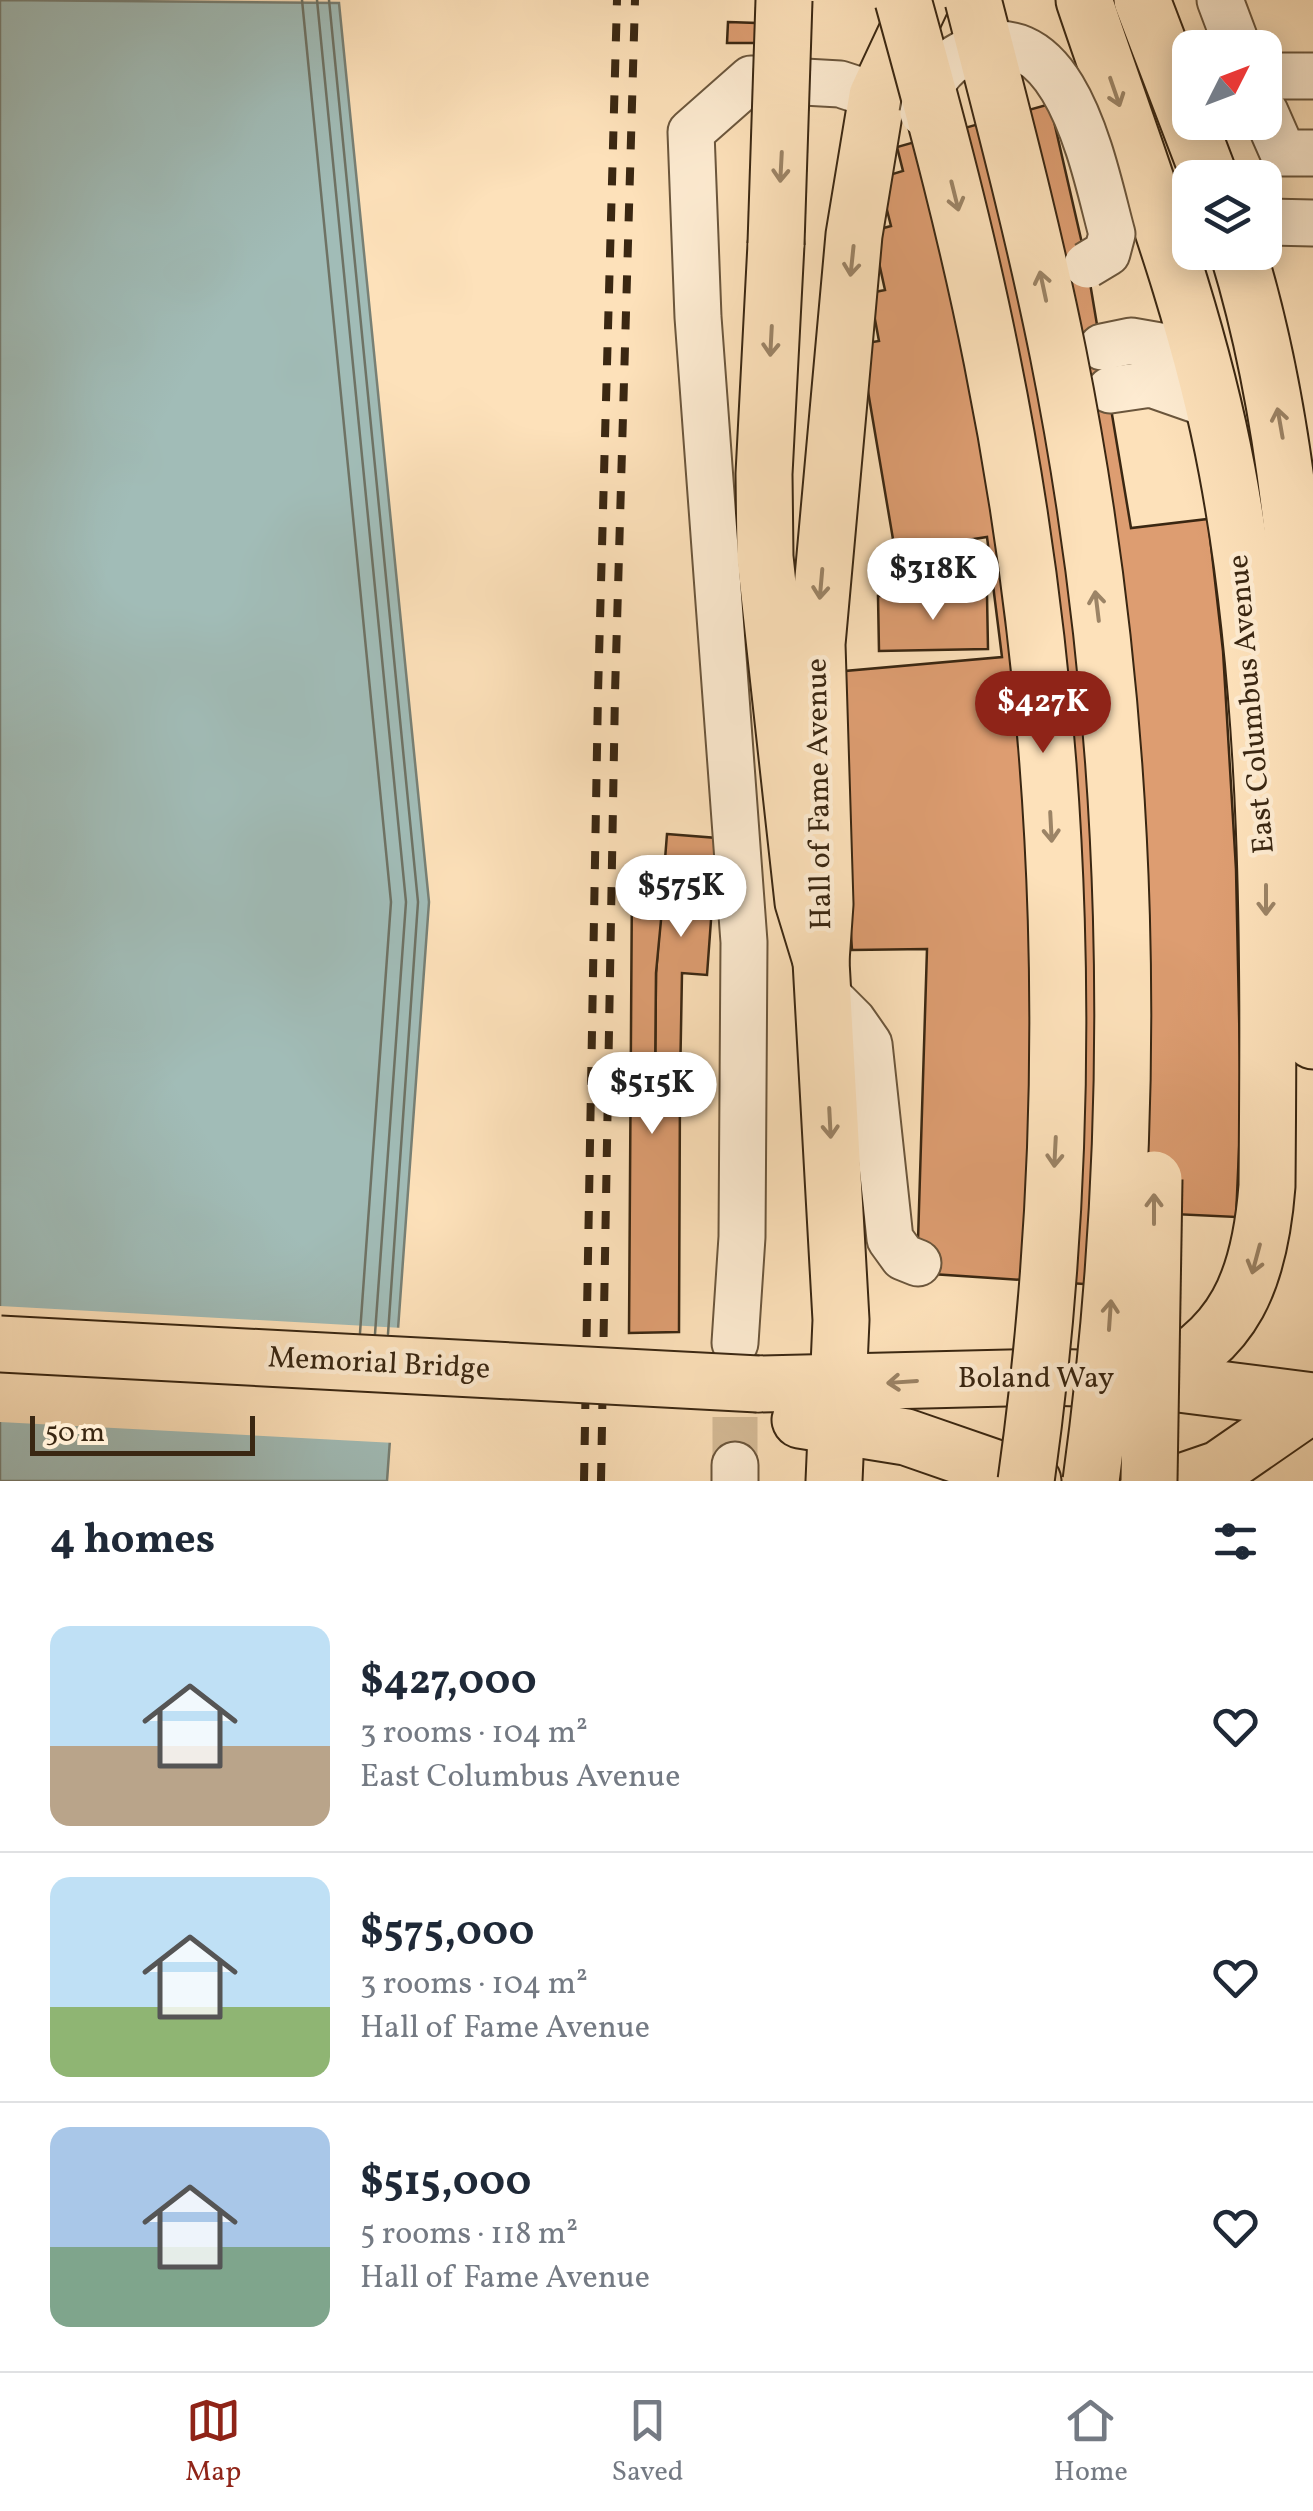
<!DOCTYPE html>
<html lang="en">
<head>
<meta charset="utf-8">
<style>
  :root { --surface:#fff; --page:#f2f2f3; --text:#1f2937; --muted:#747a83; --line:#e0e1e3; --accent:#8f2418 }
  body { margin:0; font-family:Vollkorn,serif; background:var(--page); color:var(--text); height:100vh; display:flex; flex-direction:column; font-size:38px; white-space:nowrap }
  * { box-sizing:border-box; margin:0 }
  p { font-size:32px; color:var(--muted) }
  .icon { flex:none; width:55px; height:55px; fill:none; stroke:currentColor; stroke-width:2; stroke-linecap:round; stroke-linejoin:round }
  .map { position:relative; height:1481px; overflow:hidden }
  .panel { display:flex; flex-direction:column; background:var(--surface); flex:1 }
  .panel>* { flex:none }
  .needle { width:65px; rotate:48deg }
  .tools { position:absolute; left:1172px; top:30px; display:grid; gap:20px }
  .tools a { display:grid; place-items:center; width:110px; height:110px; border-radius:20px; background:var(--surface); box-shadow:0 5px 25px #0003; font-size:50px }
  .scale { position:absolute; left:30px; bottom:25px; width:225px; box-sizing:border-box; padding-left:10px; border:5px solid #3a2712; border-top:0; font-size:28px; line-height:35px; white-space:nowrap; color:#3a2712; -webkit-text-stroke:8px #feecd2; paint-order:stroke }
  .price { position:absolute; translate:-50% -85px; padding:0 22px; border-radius:35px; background:#fff; color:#222; font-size:32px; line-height:65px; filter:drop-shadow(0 2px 5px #0008) }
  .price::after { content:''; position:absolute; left:50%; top:60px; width:30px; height:22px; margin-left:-15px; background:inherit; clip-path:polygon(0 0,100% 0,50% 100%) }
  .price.selected { background:var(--accent); color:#fff }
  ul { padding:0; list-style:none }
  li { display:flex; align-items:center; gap:30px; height:250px; padding:0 50px }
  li+li { border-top:2px solid var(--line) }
  li span { display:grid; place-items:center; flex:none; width:280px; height:200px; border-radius:20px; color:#555 }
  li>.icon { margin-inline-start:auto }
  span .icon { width:120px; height:120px; fill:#fffc; stroke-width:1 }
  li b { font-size:42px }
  h2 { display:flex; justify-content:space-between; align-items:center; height:120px; padding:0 50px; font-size:42px }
  .tabs { display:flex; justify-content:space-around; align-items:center; height:140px; border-top:2px solid var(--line); background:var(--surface); font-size:28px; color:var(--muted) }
  .tabs a { display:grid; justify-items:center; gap:5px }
  .tabs .selected { color:var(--accent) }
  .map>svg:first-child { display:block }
  .water { fill:#a1bcb7; stroke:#788075; stroke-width:2.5 }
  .pier { fill:#fde1ba }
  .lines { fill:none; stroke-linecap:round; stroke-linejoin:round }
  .shore { stroke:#6e7264; stroke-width:2.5 }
  .building { fill:#dd9d71; stroke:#3a2712; stroke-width:2.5 }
  .minor-tunnel { stroke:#d6bc98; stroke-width:45; stroke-dasharray:45 22; stroke-linecap:butt }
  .minor-casing { stroke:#6b563c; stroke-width:49 }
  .major-casing { stroke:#3a2712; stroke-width:59 }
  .highway-casing { stroke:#3a2712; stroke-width:59 }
  .minor { stroke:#feecd2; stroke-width:45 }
  .major { stroke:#fde1ba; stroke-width:55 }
  .highway { stroke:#fde1ba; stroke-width:55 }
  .rail { stroke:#3a2712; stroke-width:8; stroke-dasharray:18 18; stroke-linecap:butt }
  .minor-bridge-casing { stroke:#6b563c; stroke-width:49; stroke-linecap:butt }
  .major-bridge-casing { stroke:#3a2712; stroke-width:59; stroke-linecap:butt }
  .highway-bridge-casing { stroke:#3a2712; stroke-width:59; stroke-linecap:butt }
  .minor-bridge { stroke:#feecd2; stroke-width:45 }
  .major-bridge { stroke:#fde1ba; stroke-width:55 }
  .highway-bridge { stroke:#fde1ba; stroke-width:55 }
  .oneway { stroke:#9c8466 }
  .labels { text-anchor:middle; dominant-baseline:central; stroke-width:9; stroke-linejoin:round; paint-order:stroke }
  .street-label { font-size:30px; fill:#3a2712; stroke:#feecd2 }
</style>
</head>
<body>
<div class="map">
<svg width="1313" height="1481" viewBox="0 0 1313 1481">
  <rect width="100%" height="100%" fill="#fde1ba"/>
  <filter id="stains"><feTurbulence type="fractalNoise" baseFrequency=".002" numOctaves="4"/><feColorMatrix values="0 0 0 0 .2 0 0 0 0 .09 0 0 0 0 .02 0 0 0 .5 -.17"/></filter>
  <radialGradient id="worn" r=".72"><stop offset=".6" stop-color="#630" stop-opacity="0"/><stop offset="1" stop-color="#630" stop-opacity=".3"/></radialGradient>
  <path class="water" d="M0 0 339 3 429 902 387 1481H0Z"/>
  <path class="pier" d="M0 1306 403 1328 395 1443 0 1422Z"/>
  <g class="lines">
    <g class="shore">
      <path d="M302 0 391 902 360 1333"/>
      <path d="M317 0 406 902 375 1334"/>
      <path d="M329 0 418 902 388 1334"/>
    </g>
  </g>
  <g class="building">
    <path d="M728 22 757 23 756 43H727Z"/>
    <path d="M1050 104 1087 265 1131 528 1208 519 1223 651 1236 869 1241 1107 1236 1217 1174 1214V1290L917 1273 927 949 852 950 834 672 1002 657 987 537 895 551 860 344 879 341 870 293 885 290 872 231 891 226 879 178 903 171 897 147Z"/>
    <path d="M987 595 988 649 879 651 878 596Z"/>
    <path d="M667 834 717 838 707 975 682 973 680 1084 655 1083 656 973Z"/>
    <path d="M632 878H665L656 973 655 1083 680 1084 679 1332 629 1333Z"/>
  </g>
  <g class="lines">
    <path class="minor-tunnel" d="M735 1350V1465"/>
    <g class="minor-casing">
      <g id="minor">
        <path d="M1220 0 1238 48"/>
        <path d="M1265 76H1313"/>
        <path d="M1265 112 1283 153H1313"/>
        <path d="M1265 222 1313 223"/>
        <path d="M1102 347 1131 341 1200 353"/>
        <path d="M1110 390 1151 384 1214 406"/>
        <path d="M822 990 853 1021 869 1044 890 1239 903 1257 918 1263"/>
        <path d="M735 1343 742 1237 744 942 698 317 691 132 751 79 840 84 877 96"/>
        <path d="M735 1481V1465"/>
      </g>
    </g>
    <g class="major-casing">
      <g id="major">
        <path d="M1084 0C1136 155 1197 309 1227 470 1271 705 1269 948 1267 1186 1260 1277 1236 1344 1147 1380"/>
        <path d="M1142 0 1210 178"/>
        <path d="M1238 252C1313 497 1308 785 1313 1041"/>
        <path d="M758 1384 1045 1377 1147 1380 1313 1401"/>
        <path d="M800 1420 906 1437 1033 1481"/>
        <path d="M834 1481 841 1320 821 961 825 904 817 644 854 235 877 96 922 0"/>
        <path d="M1184 1481 1219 1469 1313 1404"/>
      </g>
    </g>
    <g class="highway-casing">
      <path id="highway" d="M776 244 764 474 765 557 803 902 821 961"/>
    </g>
    <use href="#minor" class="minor"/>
    <use href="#major" class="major"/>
    <use href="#highway" class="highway"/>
    <g class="rail">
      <path d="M584 1481 598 693 617 0"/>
      <path d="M601 1481 615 693 635 0"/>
    </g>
    <g class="minor-bridge-casing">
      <path id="minor-bridge" d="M923 113C926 87 941 65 965 53 1066 5 1094 169 1112 234L1107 253 1087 265"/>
    </g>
    <g class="major-bridge-casing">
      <path id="major-bridge" d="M0 1344 758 1384"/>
    </g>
    <g class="highway-bridge-casing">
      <g id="highway-bridge">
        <path d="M903 0C936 119 968 239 992 360 1066 726 1078 1111 1026 1481"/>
        <path d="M973 0C1003 117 1034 234 1058 353 1132 722 1142 1108 1091 1481"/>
        <path d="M776 244 784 0"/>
        <path d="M1149 1481 1154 1179"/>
      </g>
    </g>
    <use href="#minor-bridge" class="minor-bridge"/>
    <use href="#major-bridge" class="major-bridge"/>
    <use href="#highway-bridge" class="highway-bridge"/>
  </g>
  <defs><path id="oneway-shaft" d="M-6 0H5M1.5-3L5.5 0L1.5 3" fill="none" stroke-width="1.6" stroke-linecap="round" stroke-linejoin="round" transform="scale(2.5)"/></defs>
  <g class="oneway">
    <use href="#oneway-shaft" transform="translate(1115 92) rotate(71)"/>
    <use href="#oneway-shaft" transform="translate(781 167) rotate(93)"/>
    <use href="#oneway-shaft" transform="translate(955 196) rotate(76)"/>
    <use href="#oneway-shaft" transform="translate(852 261) rotate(96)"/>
    <use href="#oneway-shaft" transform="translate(1043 286) rotate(-102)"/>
    <use href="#oneway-shaft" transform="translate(771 341) rotate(93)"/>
    <use href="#oneway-shaft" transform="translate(1280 423) rotate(-100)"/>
    <use href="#oneway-shaft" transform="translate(821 584) rotate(95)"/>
    <use href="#oneway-shaft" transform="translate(1097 606) rotate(-97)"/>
    <use href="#oneway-shaft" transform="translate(1051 827) rotate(87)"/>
    <use href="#oneway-shaft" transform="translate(1266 900) rotate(90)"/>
    <use href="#oneway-shaft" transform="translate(830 1123) rotate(87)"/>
    <use href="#oneway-shaft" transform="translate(1055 1152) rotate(93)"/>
    <use href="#oneway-shaft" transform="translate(1154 1209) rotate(-90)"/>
    <use href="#oneway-shaft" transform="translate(1256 1259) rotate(105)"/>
    <use href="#oneway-shaft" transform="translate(1110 1315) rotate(-86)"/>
    <use href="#oneway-shaft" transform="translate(902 1382) rotate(176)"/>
  </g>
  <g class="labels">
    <g class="street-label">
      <text transform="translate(1252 704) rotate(-95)">East Columbus Avenue</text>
      <text transform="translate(820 794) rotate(-91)">Hall of Fame Avenue</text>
      <text transform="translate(379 1364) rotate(3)">Memorial Bridge</text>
      <text x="1036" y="1379">Boland Way</text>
    </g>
  </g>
  <rect width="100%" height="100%" filter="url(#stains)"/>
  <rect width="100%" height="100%" fill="url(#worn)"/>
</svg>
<div class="tools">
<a><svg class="needle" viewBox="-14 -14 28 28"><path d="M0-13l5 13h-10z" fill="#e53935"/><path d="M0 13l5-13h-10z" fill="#747a83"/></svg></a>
<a><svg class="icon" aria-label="layers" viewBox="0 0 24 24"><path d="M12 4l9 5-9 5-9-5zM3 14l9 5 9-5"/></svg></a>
</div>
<div class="scale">50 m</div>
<b class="price" style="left:933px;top:623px">$318K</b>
<b class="price selected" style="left:1043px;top:756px">$427K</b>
<b class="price" style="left:681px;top:940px">$575K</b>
<b class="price" style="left:652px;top:1137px">$515K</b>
</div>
<section class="panel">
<h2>4 homes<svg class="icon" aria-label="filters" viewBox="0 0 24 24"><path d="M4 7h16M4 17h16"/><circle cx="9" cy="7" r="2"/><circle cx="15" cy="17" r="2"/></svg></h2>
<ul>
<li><span style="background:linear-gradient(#bfe0f5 60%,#b9a48a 0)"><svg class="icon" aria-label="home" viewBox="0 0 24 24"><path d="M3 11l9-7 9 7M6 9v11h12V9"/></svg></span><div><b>$427,000</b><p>3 rooms · 104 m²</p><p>East Columbus Avenue</p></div><svg class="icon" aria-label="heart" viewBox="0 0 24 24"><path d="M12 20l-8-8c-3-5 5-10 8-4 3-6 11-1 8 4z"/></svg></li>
<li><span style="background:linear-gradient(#bfe0f5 65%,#8fb573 0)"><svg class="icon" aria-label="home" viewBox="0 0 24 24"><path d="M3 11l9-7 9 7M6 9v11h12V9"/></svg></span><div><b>$575,000</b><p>3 rooms · 104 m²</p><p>Hall of Fame Avenue</p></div><svg class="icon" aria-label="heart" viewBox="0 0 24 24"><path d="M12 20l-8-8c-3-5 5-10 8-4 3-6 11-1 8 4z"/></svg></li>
<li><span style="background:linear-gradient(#a9c7e8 60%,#7fa58c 0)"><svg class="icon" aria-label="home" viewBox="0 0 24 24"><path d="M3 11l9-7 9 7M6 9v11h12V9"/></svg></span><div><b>$515,000</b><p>5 rooms · 118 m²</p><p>Hall of Fame Avenue</p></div><svg class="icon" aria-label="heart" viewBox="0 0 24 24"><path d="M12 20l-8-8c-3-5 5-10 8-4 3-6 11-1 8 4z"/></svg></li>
</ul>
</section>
<nav class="tabs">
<a class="selected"><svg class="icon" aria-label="map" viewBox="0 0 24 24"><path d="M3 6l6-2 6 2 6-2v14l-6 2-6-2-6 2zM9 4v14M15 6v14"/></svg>Map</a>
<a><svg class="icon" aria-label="saved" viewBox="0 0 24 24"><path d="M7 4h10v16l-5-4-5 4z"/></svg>Saved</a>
<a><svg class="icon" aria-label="home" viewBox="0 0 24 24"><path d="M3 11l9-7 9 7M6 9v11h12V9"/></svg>Home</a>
</nav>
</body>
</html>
